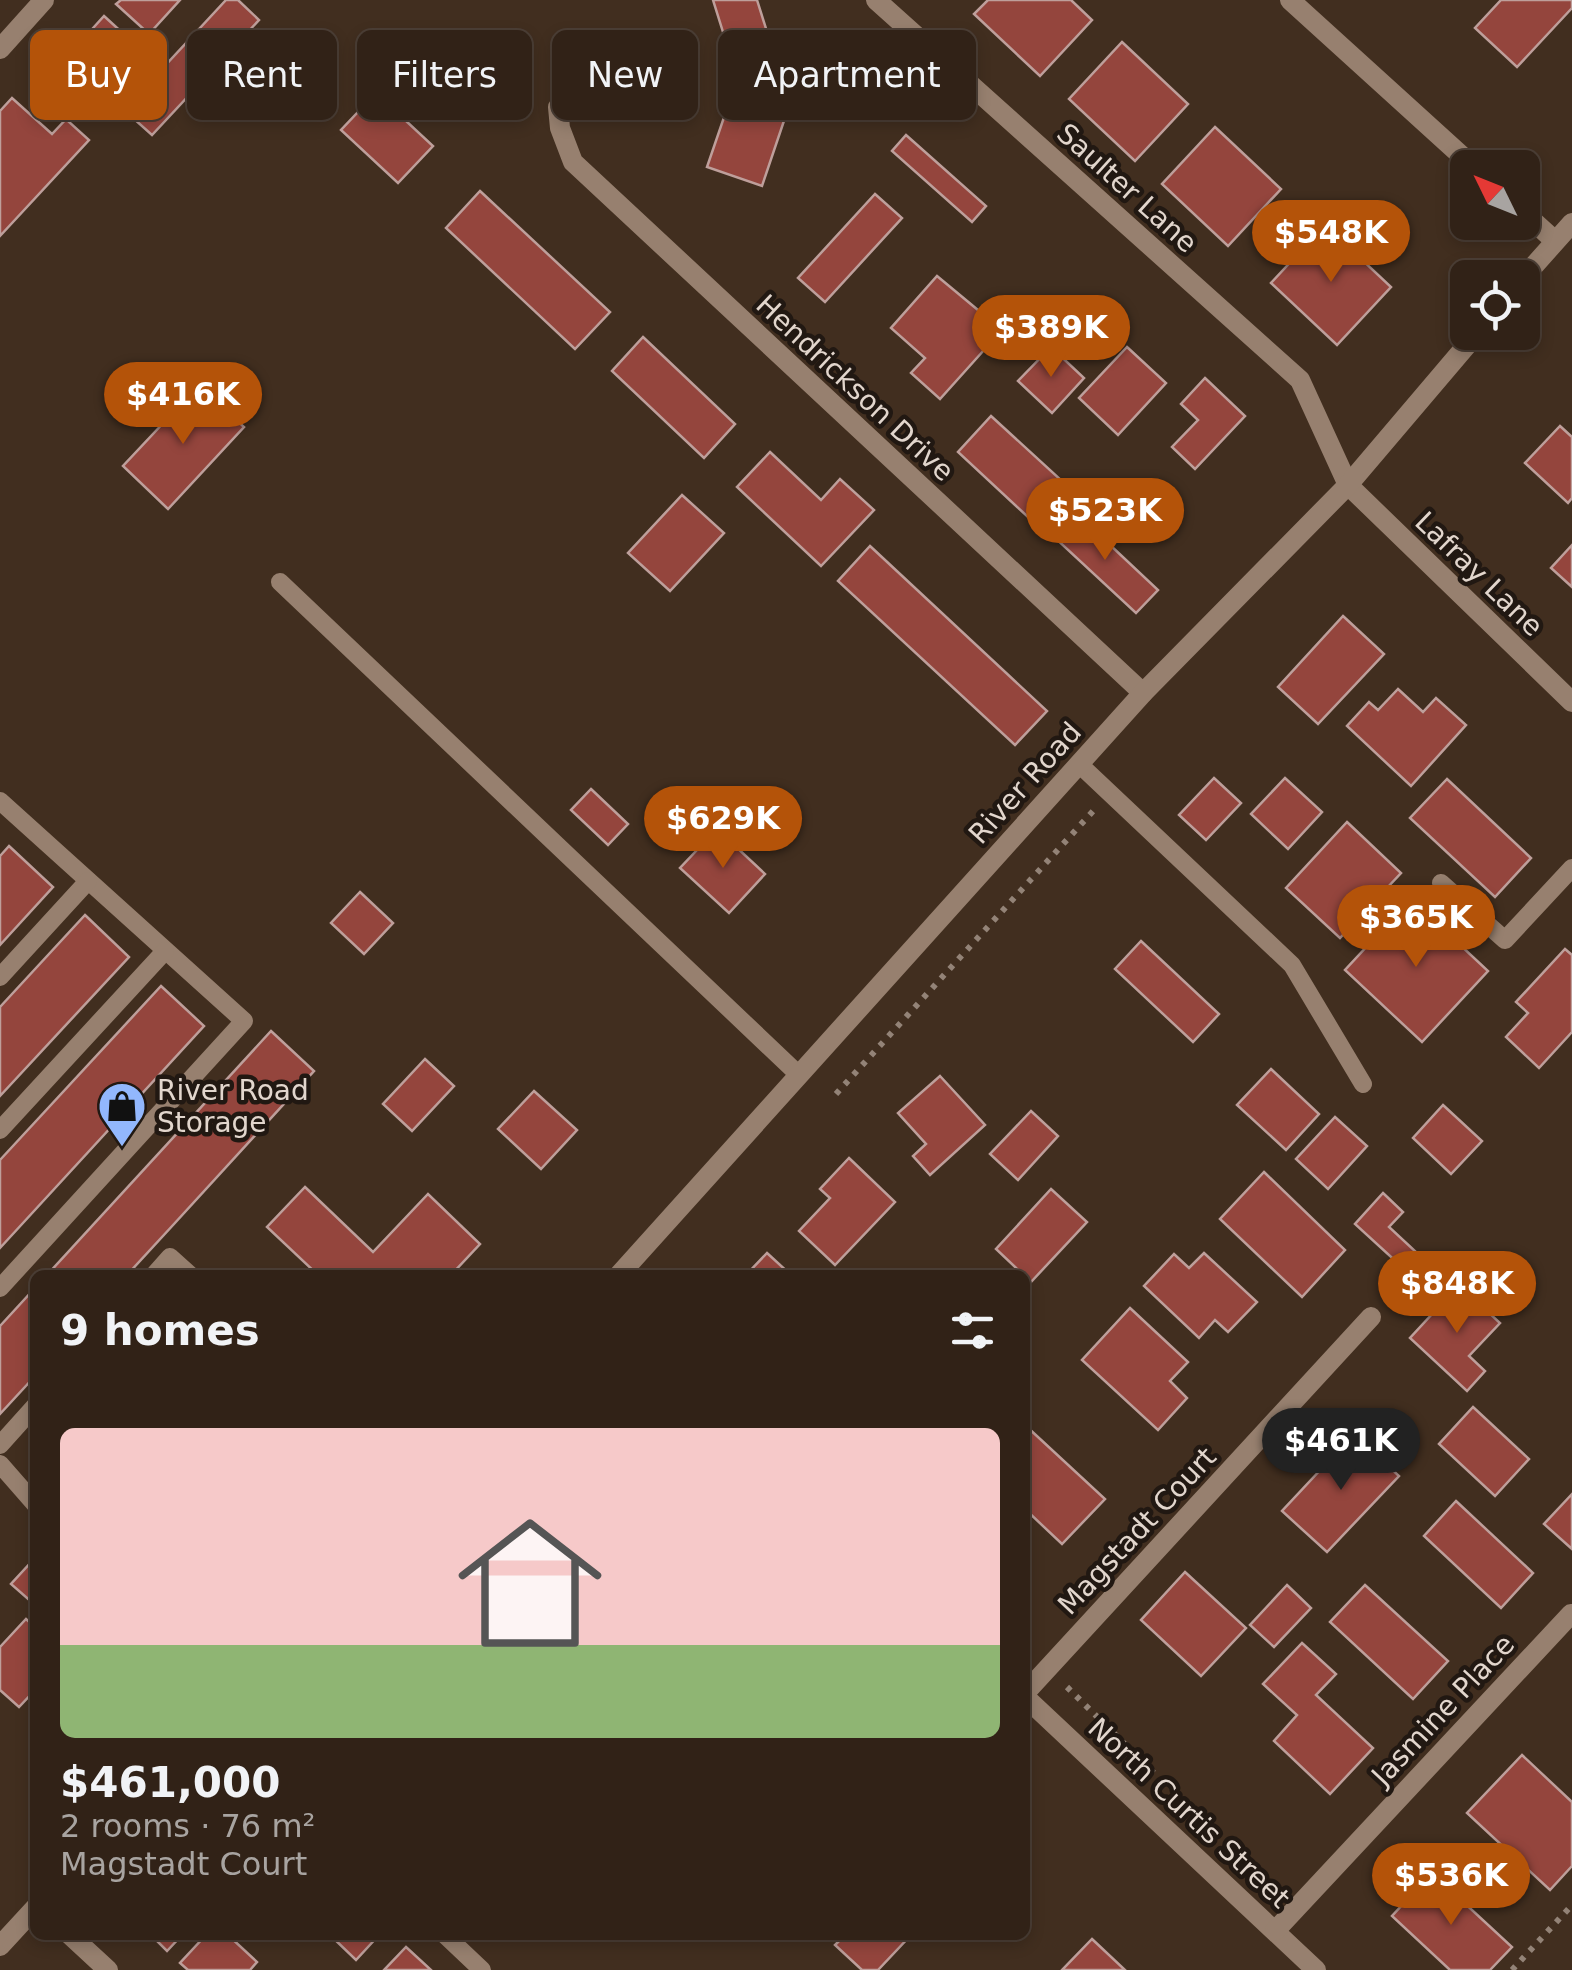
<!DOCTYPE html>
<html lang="en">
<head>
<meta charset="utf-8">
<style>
  :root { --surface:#312217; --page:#392a20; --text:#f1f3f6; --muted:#a8a4a1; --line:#4c3f36; --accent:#b45309 }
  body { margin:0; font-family:"DejaVu Sans",sans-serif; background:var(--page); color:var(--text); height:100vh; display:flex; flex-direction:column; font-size:38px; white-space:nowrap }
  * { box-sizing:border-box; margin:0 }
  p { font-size:32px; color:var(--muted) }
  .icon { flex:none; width:55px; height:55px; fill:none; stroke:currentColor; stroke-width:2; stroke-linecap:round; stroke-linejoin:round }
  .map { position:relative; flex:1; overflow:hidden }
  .panel { position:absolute; left:30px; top:1270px; width:1000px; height:670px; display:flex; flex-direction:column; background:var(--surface); border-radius:15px; box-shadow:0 5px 15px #0003,0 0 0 2px var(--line) }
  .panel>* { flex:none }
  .banner { position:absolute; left:30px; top:30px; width:1000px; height:90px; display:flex; gap:20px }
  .needle { width:65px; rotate:313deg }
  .tools { position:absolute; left:1450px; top:150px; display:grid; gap:20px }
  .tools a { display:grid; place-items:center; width:90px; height:90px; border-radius:15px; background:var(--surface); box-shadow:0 5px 15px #0003,0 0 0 2px var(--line); font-size:50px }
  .price { position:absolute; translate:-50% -85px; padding:0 22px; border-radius:35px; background:var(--accent); color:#fff; font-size:32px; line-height:65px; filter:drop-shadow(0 2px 5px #0008) }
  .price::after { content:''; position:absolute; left:50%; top:60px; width:30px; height:22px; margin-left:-15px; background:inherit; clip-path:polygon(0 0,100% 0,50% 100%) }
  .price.active { background:#222; color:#fff }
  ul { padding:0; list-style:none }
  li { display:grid; align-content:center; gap:20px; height:530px; padding:0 30px }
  li span { display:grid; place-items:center; height:310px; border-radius:15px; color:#555 }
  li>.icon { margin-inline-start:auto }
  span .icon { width:180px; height:180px; fill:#fffc; stroke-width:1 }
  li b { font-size:42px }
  h2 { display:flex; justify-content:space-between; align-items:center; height:120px; padding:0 30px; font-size:42px }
  .tag { padding:0 35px; border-radius:15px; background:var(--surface); box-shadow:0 5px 15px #0003,0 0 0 2px var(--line); font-size:35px; line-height:90px }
  .tag.active { background:var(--accent); color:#fff }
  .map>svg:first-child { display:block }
  .building { fill:#94453d; stroke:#be9f9b; stroke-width:2.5 }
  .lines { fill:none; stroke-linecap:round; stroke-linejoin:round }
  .path { stroke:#938377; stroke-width:6; stroke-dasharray:5 8; stroke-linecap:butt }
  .service { stroke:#97806f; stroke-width:18 }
  .minor { stroke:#97806f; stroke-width:20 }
  .tertiary { stroke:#97806f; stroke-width:20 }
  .labels { text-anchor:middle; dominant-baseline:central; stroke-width:9; stroke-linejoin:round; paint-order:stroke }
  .street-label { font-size:28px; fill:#e2d6cd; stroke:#211812 }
  .poi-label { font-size:28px; fill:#e2d6cd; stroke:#211812; text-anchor:start }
</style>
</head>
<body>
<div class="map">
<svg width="1572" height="1970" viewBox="0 0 1572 1970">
  <rect width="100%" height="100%" fill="#412e1f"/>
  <g class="building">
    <path d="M121 0H180L149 34 116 4Z"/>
    <path d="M226 0H238L259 20 152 135 124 110Z"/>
    <path d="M713 0H757L768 35 728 48Z"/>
    <path d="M988 0H1071L1092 20 1040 76 974 14Z"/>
    <path d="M1501 0H1572V8L1517 67 1475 28Z"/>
    <path d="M104 16 138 47 69 122 89 140 0 236V111L12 98 52 134 68 117 38 89Z"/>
    <path d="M1122 42 1188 104 1135 161 1069 99Z"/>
    <path d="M734 88 789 106 762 186 707 167Z"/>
    <path d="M376 93 433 146 398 183 341 130Z"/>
    <path d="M1215 127 1281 189 1228 246 1162 184Z"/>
    <path d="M906 135 986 206 972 222 892 151Z"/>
    <path d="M480 191 610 312 575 349 446 228Z"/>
    <path d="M875 194 902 218 825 302 798 278Z"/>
    <path d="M1325 225 1391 287 1337 345 1271 283Z"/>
    <path d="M937 276 1002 330 940 399 911 373 925 358 891 328Z"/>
    <path d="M643 337 735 424 704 458 612 371Z"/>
    <path d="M1051 347 1084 378 1052 413 1018 381Z"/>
    <path d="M1127 347 1166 383 1118 435 1079 398Z"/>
    <path d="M1205 378 1245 416 1195 469 1172 447 1198 420 1181 404Z"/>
    <path d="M199 385 244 427 168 509 123 466Z"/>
    <path d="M991 416 1062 481 1028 517 958 452Z"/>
    <path d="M1560 426 1572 437V498L1568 503 1525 463Z"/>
    <path d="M770 452 821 500 840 479 874 510 821 566 737 487Z"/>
    <path d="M682 495 724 533 670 591 628 553Z"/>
    <path d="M1075 512 1158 590 1136 613 1053 536Z"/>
    <path d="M1572 545V587L1551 568Z"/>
    <path d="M870 546 1047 711 1015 745 838 581Z"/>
    <path d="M1343 616 1384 654 1318 724 1278 687Z"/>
    <path d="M1398 689 1423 712 1436 698 1466 725 1411 786 1347 726 1369 702 1378 710Z"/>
    <path d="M1214 778 1241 803 1206 840 1179 815Z"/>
    <path d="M1285 778 1322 812 1288 849 1251 814Z"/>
    <path d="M1447 779 1531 858 1495 897 1410 818Z"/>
    <path d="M591 789 628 824 608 845 571 810Z"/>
    <path d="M1347 822 1401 873 1340 938 1286 888Z"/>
    <path d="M717 829 765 874 729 913 680 868Z"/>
    <path d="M9 846 53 887 0 945V856Z"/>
    <path d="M360 892 393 923 364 954 331 923Z"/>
    <path d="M1411 899 1488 971 1422 1042 1345 970Z"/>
    <path d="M85 915 129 957 0 1096V1007Z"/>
    <path d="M1141 941 1219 1014 1193 1042 1115 969Z"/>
    <path d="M1565 949 1572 955V1032L1539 1068 1506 1037 1528 1013 1516 1002Z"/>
    <path d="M161 986 204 1026 0 1248V1160Z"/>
    <path d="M271 1031 314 1071 174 1224 127 1275H47Z"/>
    <path d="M425 1059 454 1086 412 1131 383 1104Z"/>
    <path d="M1271 1069 1319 1114 1286 1150 1237 1105Z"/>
    <path d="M940 1076 985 1125 930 1175 913 1156 926 1144 898 1113Z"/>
    <path d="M534 1091 577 1130 541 1169 498 1129Z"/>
    <path d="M1443 1105 1482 1141 1451 1174 1413 1138Z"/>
    <path d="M1031 1111 1058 1136 1018 1180 990 1154Z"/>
    <path d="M1335 1117 1367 1146 1328 1189 1296 1159Z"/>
    <path d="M849 1158 895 1202 835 1265 799 1231 830 1198 820 1189Z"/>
    <path d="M1264 1172 1345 1250 1302 1297 1220 1219Z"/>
    <path d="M305 1187 373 1252 428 1194 480 1244 451 1275H318L267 1227Z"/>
    <path d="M1051 1189 1087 1222 1031 1282 996 1249Z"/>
    <path d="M1383 1193 1403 1212 1389 1227 1416 1252 1402 1267 1355 1224Z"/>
    <path d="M767 1253 791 1275H746Z"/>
    <path d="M1204 1253 1257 1302 1228 1332 1215 1320 1199 1338 1144 1286 1174 1254 1189 1268Z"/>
    <path d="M1459 1285 1500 1323 1469 1356 1485 1371 1467 1391 1410 1338Z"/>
    <path d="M35 1288V1376L0 1414V1326Z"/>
    <path d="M1130 1308 1188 1362 1170 1381 1187 1398 1158 1430 1082 1360Z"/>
    <path d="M1473 1407 1529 1459 1495 1496 1439 1444Z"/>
    <path d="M1025 1425 1105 1499 1062 1544 1025 1509Z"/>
    <path d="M1354 1434 1399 1476 1327 1552 1282 1511Z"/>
    <path d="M1572 1494V1549L1544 1524Z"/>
    <path d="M1456 1501 1533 1573 1501 1608 1424 1536Z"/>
    <path d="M35 1558V1605L11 1584Z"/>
    <path d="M1185 1572 1246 1628 1201 1676 1141 1620Z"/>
    <path d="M1287 1585 1311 1608 1274 1647 1250 1625Z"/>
    <path d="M1365 1585 1448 1661 1413 1699 1330 1622Z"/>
    <path d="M26 1619 35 1627V1690L19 1707 0 1690V1647Z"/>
    <path d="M1302 1643 1336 1674 1316 1695 1373 1748 1330 1794 1274 1741 1297 1715 1263 1684Z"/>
    <path d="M1522 1755 1572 1802V1866L1550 1890 1467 1813Z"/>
    <path d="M1432 1873 1512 1947 1490 1970H1450L1392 1916Z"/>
    <path d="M151 1935H182L167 1951Z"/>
    <path d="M206 1935H228L257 1962 250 1970H188L180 1963Z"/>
    <path d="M330 1935H379L356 1960Z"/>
    <path d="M845 1935H911L878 1970H862L835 1945Z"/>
    <path d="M1092 1939 1125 1970H1062Z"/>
    <path d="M406 1947 431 1970H384Z"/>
  </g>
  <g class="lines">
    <g class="path">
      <path d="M836 1094 1094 810"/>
      <path d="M1067 1687 1161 1780"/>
      <path d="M1512 1970 1572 1905"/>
    </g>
    <g class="service">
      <path d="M280 582 799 1075"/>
      <path d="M1079 764 1292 965 1363 1084"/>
      <path d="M0 801 244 1021 0 1288"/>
      <path d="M1441 883 1505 940 1572 868"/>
      <path d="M0 977 88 881"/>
      <path d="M0 1130 165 951"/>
      <path d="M154 1275 170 1257 190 1275"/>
      <path d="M0 1445 35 1406"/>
      <path d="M0 1464 35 1504"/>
      <path d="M445 1935 482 1970"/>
    </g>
    <g class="minor">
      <path d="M876 0 1300 380 1348 485 1572 702"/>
      <path d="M1290 0 1475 168"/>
      <path d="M0 49 44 0"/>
      <path d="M558 107 560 128 573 162 1143 693"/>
      <path d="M1522 211 1555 241"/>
      <path d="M1025 1693 1371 1317"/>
      <path d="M1025 1697 1316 1970"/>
      <path d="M1275 1931 1571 1614"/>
      <path d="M70 1935 108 1970"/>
    </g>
    <g class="tertiary">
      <path d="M1522 279 1572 223"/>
      <path d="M619 1275 1143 693 1348 485 1478 332"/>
      <path d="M0 1946 35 1908"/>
    </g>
  </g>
  <defs>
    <g id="shop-pin" transform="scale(2.5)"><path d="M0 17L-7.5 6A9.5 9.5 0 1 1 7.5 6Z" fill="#92b7fd" stroke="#211812"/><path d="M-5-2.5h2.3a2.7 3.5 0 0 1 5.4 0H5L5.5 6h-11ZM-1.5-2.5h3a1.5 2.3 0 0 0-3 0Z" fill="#111"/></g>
  </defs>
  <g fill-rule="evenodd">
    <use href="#shop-pin" x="122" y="1106"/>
  </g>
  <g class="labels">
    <g class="street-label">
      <text transform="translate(1127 188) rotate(42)">Saulter Lane</text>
      <text transform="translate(855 388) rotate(43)">Hendrickson Drive</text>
      <text transform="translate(1479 574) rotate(44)">Lafray Lane</text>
      <text transform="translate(1025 783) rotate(-48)">River Road</text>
      <text transform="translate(1137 1531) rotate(-47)">Magstadt Court</text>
      <text transform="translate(1443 1710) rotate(-47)">Jasmine Place</text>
      <text transform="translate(1189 1813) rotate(43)">North Curtis Street</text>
    </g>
    <g class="poi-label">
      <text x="157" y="1090">River Road<tspan x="157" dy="32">Storage</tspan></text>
    </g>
  </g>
</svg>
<div class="tools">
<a><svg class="needle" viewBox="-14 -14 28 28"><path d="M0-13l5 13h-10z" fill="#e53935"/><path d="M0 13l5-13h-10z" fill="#a8a4a1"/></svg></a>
<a><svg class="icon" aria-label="locate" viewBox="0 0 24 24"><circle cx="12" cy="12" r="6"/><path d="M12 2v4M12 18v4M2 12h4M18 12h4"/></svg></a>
</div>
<b class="price" style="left:1331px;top:285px">$548K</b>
<b class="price" style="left:1051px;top:380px">$389K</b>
<b class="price" style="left:183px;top:447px">$416K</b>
<b class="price" style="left:1105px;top:563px">$523K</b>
<b class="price" style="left:723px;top:871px">$629K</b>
<b class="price" style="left:1416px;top:970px">$365K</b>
<b class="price" style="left:1457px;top:1336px">$848K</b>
<b class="price active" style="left:1341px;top:1493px">$461K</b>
<b class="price" style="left:1451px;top:1928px">$536K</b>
<div class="banner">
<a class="tag active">Buy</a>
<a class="tag">Rent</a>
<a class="tag">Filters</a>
<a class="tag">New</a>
<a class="tag">Apartment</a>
</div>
<section class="panel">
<h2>9 homes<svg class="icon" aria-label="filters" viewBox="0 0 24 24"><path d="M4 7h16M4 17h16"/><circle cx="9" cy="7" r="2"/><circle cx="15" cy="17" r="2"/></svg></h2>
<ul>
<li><span style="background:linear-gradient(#f6c9c9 70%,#8fb573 0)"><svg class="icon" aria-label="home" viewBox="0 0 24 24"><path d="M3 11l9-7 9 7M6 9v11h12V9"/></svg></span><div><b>$461,000</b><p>2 rooms · 76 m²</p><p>Magstadt Court</p></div></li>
</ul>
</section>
</div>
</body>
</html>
